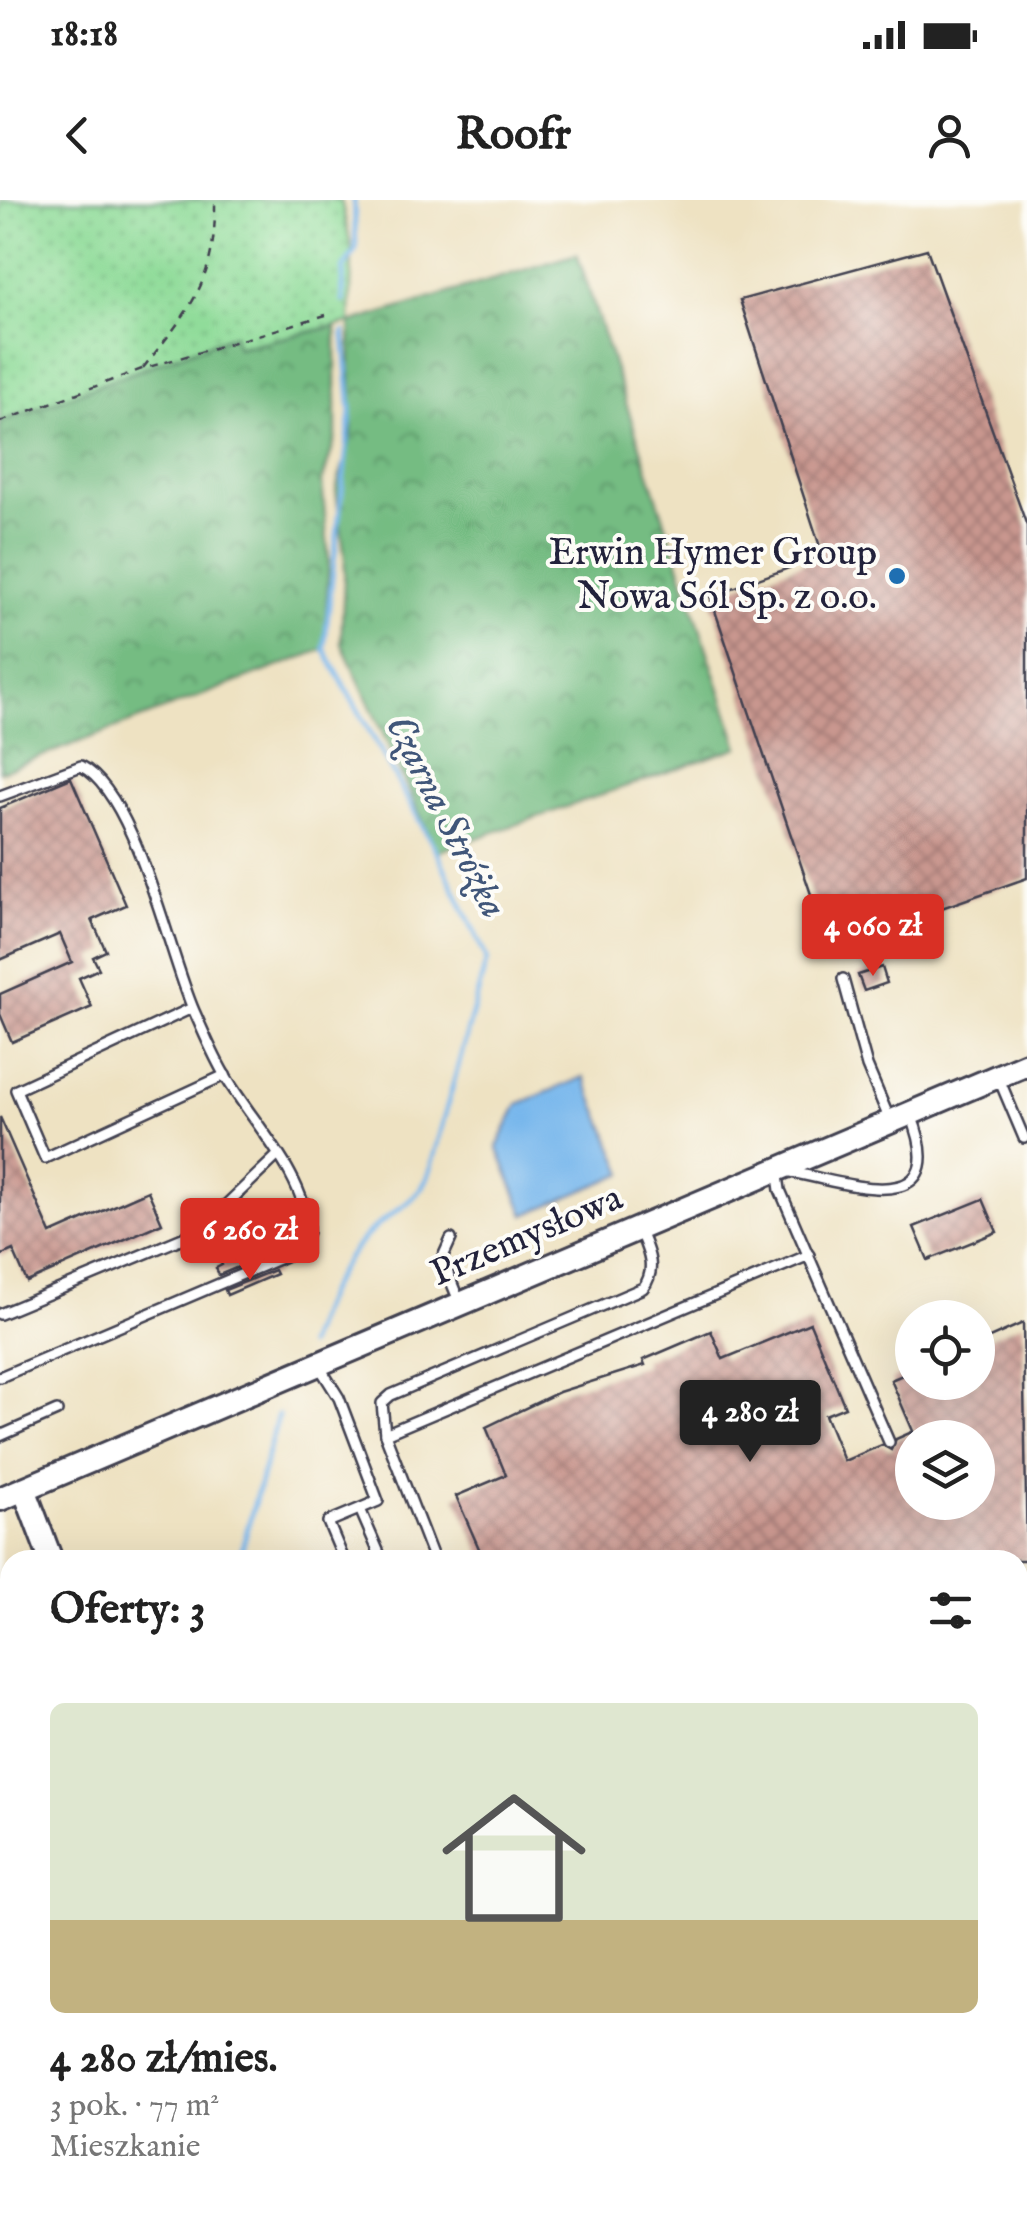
<!DOCTYPE html>
<html lang="pl">
<head>
<meta charset="utf-8">
<style>
  :root { --surface:#fff; --page:#f6f6f6; --text:#222; --muted:#767676; --accent:#d93025 }
  body { margin:0; font-family:"IM FELL English",serif; background:var(--page); color:var(--text); height:100vh; display:flex; flex-direction:column; font-size:38px; white-space:nowrap }
  * { box-sizing:border-box; margin:0 }
  p { font-size:32px; color:var(--muted) }
  .icon { flex:none; width:55px; height:55px; fill:none; stroke:currentColor; stroke-width:2; stroke-linecap:round; stroke-linejoin:round }
  .map { position:relative; flex:1; overflow:hidden }
  .sheet { position:absolute; left:0px; top:1350px; width:1028px; height:670px; display:flex; flex-direction:column; background:var(--surface); border-radius:30px 30px 0 0; box-shadow:0 10px 40px #0002 }
  .sheet>* { flex:none }
  .tools { position:absolute; left:895px; top:1100px; display:grid; gap:20px }
  .tools a { display:grid; place-items:center; width:100px; height:100px; border-radius:50%; background:var(--surface); box-shadow:0 10px 40px #0002; font-size:50px }
  .price { position:absolute; translate:-50% -85px; padding:0 22px; border-radius:10px; background:var(--accent); color:#fff; font-size:32px; line-height:65px; filter:drop-shadow(0 2px 5px #0008) }
  .price::after { content:''; position:absolute; left:50%; top:60px; width:30px; height:22px; margin-left:-15px; background:inherit; clip-path:polygon(0 0,100% 0,50% 100%) }
  .price.on { background:#222; color:#fff }
  ul { padding:0; list-style:none }
  li { display:grid; align-content:center; gap:20px; height:530px; padding:0 50px }
  li span { display:grid; place-items:center; height:310px; border-radius:15px; color:#555 }
  li>.icon { margin-inline-start:auto }
  span .icon { width:180px; height:180px; fill:#fffc; stroke-width:1 }
  li b { font-size:42px }
  h2 { display:flex; justify-content:space-between; align-items:center; height:120px; padding:0 50px; font-size:42px }
  .status { display:flex; justify-content:space-between; align-items:center; height:70px; padding:0 50px; background:var(--surface); direction:ltr }
  .status svg { height:28px; fill:currentColor }
  header { display:flex; justify-content:space-between; align-items:center; height:130px; padding:0 50px; background:var(--surface); font-size:45px; font-weight:800 }
  .map>svg:first-child { display:block }
  .grass { fill:url(#grass-dots); stroke:#597f6a; stroke-width:2.5 }
  .forest { fill:url(#forest-crowns); stroke:#4b6f5e; stroke-width:2.5 }
  .water { fill:#78b7ec; stroke:#4d6c94; stroke-width:2.5 }
  .lines { fill:none; stroke-linecap:round; stroke-linejoin:round }
  .stream { stroke:#78b7ec; stroke-width:5 }
  .building { fill:url(#building-cross-hatch) }
  .service-casing { stroke:#413f4f; stroke-width:14 }
  .tertiary-casing { stroke:#413f4f; stroke-width:28 }
  .path { stroke:#413f4f; stroke-width:2.5; stroke-dasharray:8 8; stroke-linecap:butt }
  .service { stroke:#fff; stroke-width:9 }
  .tertiary { stroke:#fff; stroke-width:22 }
  .poi-dot { fill:#1f6fb2; stroke:#fdfcf7; stroke-width:4 }
  .labels { text-anchor:middle; dominant-baseline:central; stroke-width:8; stroke-linejoin:round; paint-order:stroke }
  .poi-label { font-size:38px; fill:#22223b; stroke:#fdfcf7; text-anchor:end }
  .street-label { font-size:38px; fill:#22223b; stroke:#fdfcf7 }
  .water-label { font-size:40px; font-style:italic; fill:#405679; stroke:#fdfcf7 }
</style>
</head>
<body>
<div class="status"><b>18:18</b><svg viewBox="0 0 49 12"><path d="M0 12V9h3v3zM5 12V6h3v6zM10 12V3h3v9zM15 12V0h3v12zM26 1h20v11H26zM47 4h2v5h-2z"/></svg></div>
<header><svg class="icon" aria-label="back" viewBox="0 0 24 24"><path d="M15 5l-7 7 7 7"/></svg>Roofr<svg class="icon" aria-label="person" viewBox="0 0 24 24"><circle cx="12" cy="8" r="4"/><path d="M4 21q1-7 8-7t8 7"/></svg></header>
<div class="map">
<svg width="1027" height="2020" viewBox="0 0 1027 2020">
  <defs>
    <pattern id="grass-dots" width="8" height="8" patternUnits="userSpaceOnUse" patternTransform="scale(2.5)"><rect width="8" height="8" fill="#90dc9a"/><path d="M2 2h.1M6 6h.1" fill="none" stroke="#7cbc86" stroke-width="1.8" stroke-linecap="round"/></pattern>
    <pattern id="forest-crowns" width="20" height="18" patternUnits="userSpaceOnUse" patternTransform="scale(2.5)"><rect width="20" height="18" fill="#74bc82"/><path d="M2 6a3 3 0 1 1 6 0M12 15a3 3 0 1 1 6 0" fill="none" stroke="#5f986c"/></pattern>
    <pattern id="building-cross-hatch" width="8" height="8" patternUnits="userSpaceOnUse" patternTransform="scale(2.5)"><rect width="8" height="8" fill="#c9978f"/><path d="M0 0l8 8M0 8l8-8" fill="none" stroke="#a37b76"/></pattern>
  </defs>
  <rect width="100%" height="100%" fill="#fdfcf7"/>
  <filter id="ink" filterUnits="userSpaceOnUse"><feTurbulence type="fractalNoise" baseFrequency=".01" numOctaves="2"/><feDisplacementMap in="SourceGraphic" scale="20" xChannelSelector="R" yChannelSelector="G"/><feConvolveMatrix kernelMatrix="1 2 1 2 8 2 1 2 1" color-interpolation-filters="sRGB"/></filter>
  <filter id="wash" filterUnits="userSpaceOnUse"><feTurbulence type="fractalNoise" baseFrequency=".0048" numOctaves="4" result="noise"/><feDisplacementMap in="SourceGraphic" scale="40" xChannelSelector="R" yChannelSelector="G"/><feGaussianBlur stdDeviation="2.25" result="paint"/><feColorMatrix in="noise" values="0 0 0 0 0 0 0 0 0 0 0 0 0 0 0 0 0 1.4 0 .05"/><feComposite in="paint" operator="in"/></filter>
  <g filter="url(#wash)">
    <rect width="100%" height="100%" fill="#eee2c2"/>
    <path class="grass" d="M0 0H341L352 51 350 123 237 148 232 136 0 222Z"/>
    <g class="forest">
      <path d="M577 54 739 547 437 652 341 442 345 360 336 290 352 234 350 123Z"/>
      <path d="M336 126V237L322 282 329 362 324 449 0 572V222L233 135 237 148Z"/>
      <path d="M1027 1609V2020H414L410 2010H1018V1613Z"/>
      <path d="M10 1807V2010H171L173 2020H0V1809Z"/>
      <path d="M240 2010H396L398 2020H242Z"/>
    </g>
    <path class="water" d="M584 877 624 973 525 1015 497 947 518 904Z"/>
    <g class="lines">
      <g class="stream">
        <path d="M343 101V69L356 49 354 0"/>
        <path d="M307 1146C322 1101 340 1057 378 1025 397 1009 416 1001 428 977L487 759 437 652 324 449 351 212 344 132"/>
        <path d="M239 1360 278 1215"/>
        <path d="M430 2010 434 2020"/>
      </g>
    </g>
    <g id="blocks">
      <g class="building">
        <path d="M927 49 1027 326V678L862 736 819 718 710 396 823 356 740 100Z"/>
        <path d="M71 578 126 705 92 720 106 751 93 757 99 769 79 778 92 807 12 842 0 814V794L72 762 60 734 0 760V608Z"/>
        <path d="M882 767 887 783 864 791 858 775Z"/>
        <path d="M0 917 51 1034 148 991 162 1023 27 1082 13 1050 0 1056Z"/>
        <path d="M983 999 997 1032 928 1060 914 1027Z"/>
        <path d="M237 1031 247 1054 264 1047 267 1055 219 1075 216 1068 222 1065 211 1042Z"/>
        <path d="M274 1070 276 1074 227 1095 225 1090Z"/>
        <path d="M810 1123 845 1207 825 1215 844 1261 882 1245 891 1250 896 1239 912 1232V1302H978V1238H916L891 1180 912 1171V1182H978V1143L1023 1123 1027 1360H484L456 1296 506 1275 486 1227 559 1192 645 1165 643 1160 711 1131 723 1159Z"/>
      </g>
    </g>
  </g>
  <g filter="url(#ink)">
    <use href="#blocks" fill-opacity="0" stroke="#413f4f" stroke-width="2.5"/>
    <g class="lines">
      <g class="service-casing">
        <g id="service">
          <path d="M0 596 81 566C136 594 168 752 194 811 204 833 214 858 227 879 254 924 307 978 308 1032L297 1051 0 1177"/>
          <path d="M843 779 867 866 889 918"/>
          <path d="M192 808 16 890 45 958 225 875"/>
          <path d="M999 879 1024 938"/>
          <path d="M451 1039 442 1059 459 1101"/>
          <path d="M0 1114 185 1037 206 1024 277 956"/>
          <path d="M319 1166 339 1198 378 1301 328 1322 344 1360"/>
          <path d="M385 1234 809 1055"/>
          <path d="M0 1236 57 1211"/>
          <path d="M889 1242 780 990 777 969C839 980 956 1027 911 915"/>
          <path d="M360 1309 382 1360"/>
          <path d="M434 1360 385 1234 382 1203 391 1195 643 1088C658 1069 647 1049 639 1029"/>
          <path d="M0 1498 10 1494"/>
          <path d="M1018 1548 1022 1559 1018 1584"/>
          <path d="M0 1768 10 1766"/>
        </g>
      </g>
      <g class="tertiary-casing">
        <g id="tertiary">
          <path d="M24 1289 51 1360"/>
          <path d="M0 1299 1027 864"/>
          <path d="M204 2010 206 2020"/>
        </g>
      </g>
      <g class="path">
        <path d="M143 168C192 106 216 82 215 0"/>
        <path d="M0 222 142 169 326 115"/>
        <path d="M0 1835 10 1832"/>
      </g>
      <use href="#service" class="service"/>
      <use href="#tertiary" class="tertiary"/>
    </g>
  </g>
  <circle class="poi-dot" cx="897" cy="376" r="10"/>
  <g class="labels">
    <g class="poi-label">
      <text x="877" y="354">Erwin Hymer Group<tspan x="877" dy="44">Nowa Sól Sp. z o.o.</tspan></text>
    </g>
    <g class="street-label">
      <text transform="translate(527 1037) rotate(-23)">Przemysłowa</text>
    </g>
    <g class="water-label">
      <text transform="translate(445 617) rotate(63)">Czarna Stróżka</text>
    </g>
  </g>
</svg>
<div class="tools">
<a><svg class="icon" aria-label="locate" viewBox="0 0 24 24"><circle cx="12" cy="12" r="6"/><path d="M12 2v4M12 18v4M2 12h4M18 12h4"/></svg></a>
<a><svg class="icon" aria-label="layers" viewBox="0 0 24 24"><path d="M12 4l9 5-9 5-9-5zM3 14l9 5 9-5"/></svg></a>
</div>
<b class="price" style="left:873px;top:779px">4 060 zł</b>
<b class="price" style="left:250px;top:1083px">6 260 zł</b>
<b class="price on" style="left:750px;top:1265px">4 280 zł</b>
<section class="sheet">
<h2>Oferty: 3<svg class="icon" aria-label="filters" viewBox="0 0 24 24"><path d="M4 7h16M4 17h16"/><circle cx="9" cy="7" r="2"/><circle cx="15" cy="17" r="2"/></svg></h2>
<ul>
<li><span style="background:linear-gradient(#dfe7d0 70%,#c2b280 0)"><svg class="icon" aria-label="home" viewBox="0 0 24 24"><path d="M3 11l9-7 9 7M6 9v11h12V9"/></svg></span><div><b>4 280 zł/mies.</b><p>3 pok. · 77 m²</p><p>Mieszkanie</p></div></li>
</ul>
</section>
</div>
</body>
</html>
